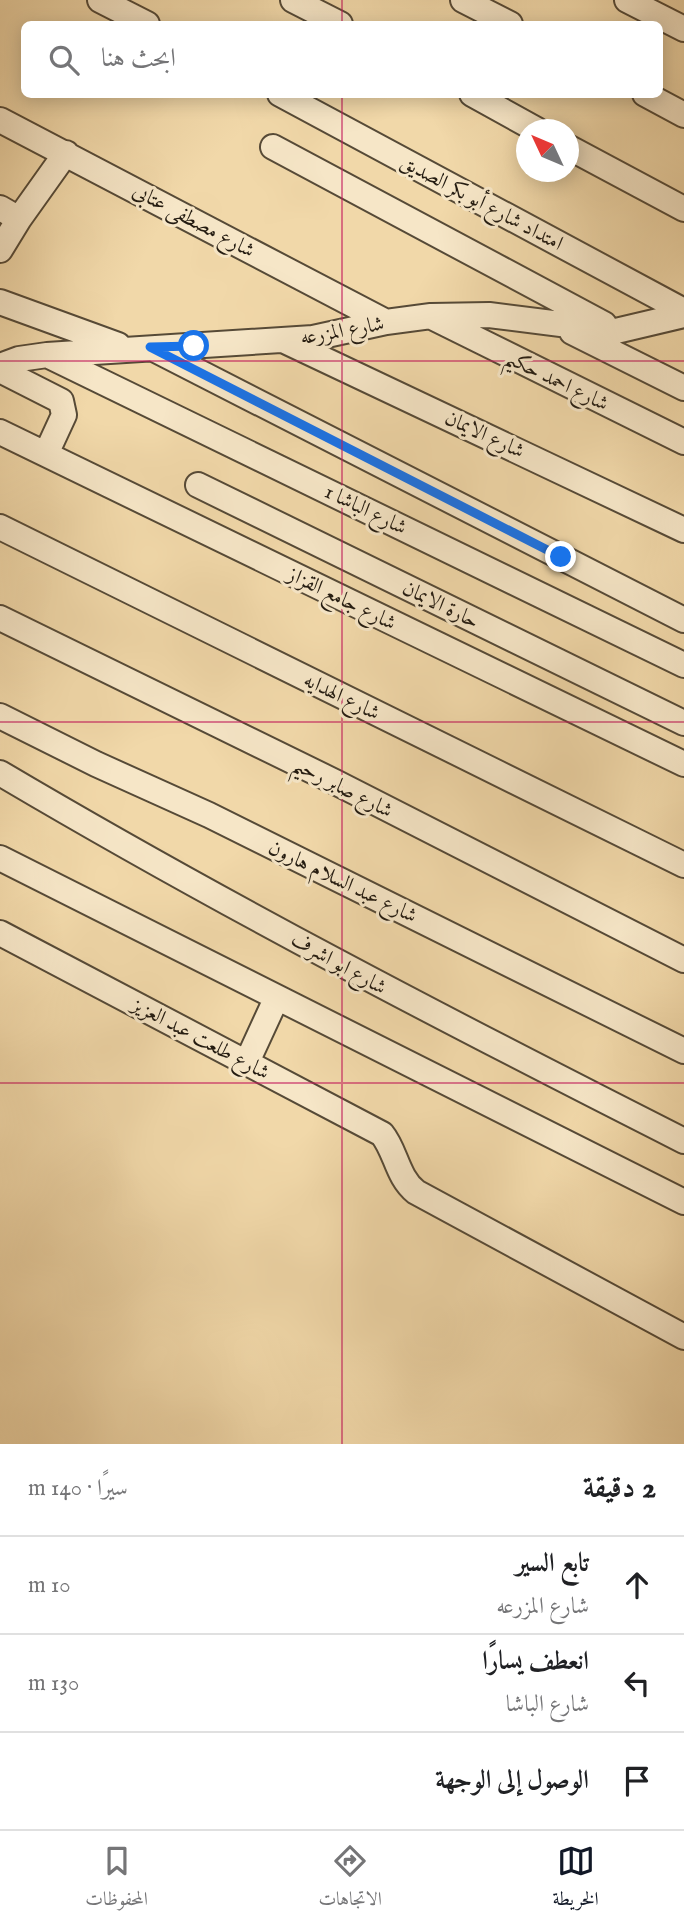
<!DOCTYPE html>
<html lang="ar">
<head>
<meta charset="utf-8">
<style>
  :root { --surface:#fff; --page:#f6f6f6; --text:#202124; --muted:#757577; --line:#e0e0e0; --accent:#111827 }
  body { margin:0; font-family:"IM FELL English",Amiri,serif; background:var(--page); color:var(--text); direction:rtl }
  .compass { position:absolute; left:516px; top:119px; width:63px; height:63px; border-radius:50%; background:var(--surface); box-shadow:0 4px 18px #0003; rotate:314deg }
  .stop { position:absolute; width:21px; height:21px; margin:-16px; border:5px solid #1a73e8; border-radius:50%; background:#fff }
  .stop.end { background:#1a73e8; border-color:#fff; box-shadow:0 2px 7px #0008 }
  .list { margin:0; padding:0; list-style:none }
  h2 { display:flex; justify-content:space-between; align-items:center; height:91px; margin:0; padding:0 28px; font-size:30px }
  h2 small { font-size:23px; font-weight:400; color:var(--muted) }
  .list li { display:grid; grid-template-columns:46px 1fr auto; gap:21px; align-items:center; box-sizing:border-box; height:98px; padding:0 28px; border-top:2px solid var(--line) }
  .list b { display:block; font-size:26px; white-space:nowrap }
  .list p { margin:0; font-size:23px; white-space:nowrap; color:var(--muted) }
  .list em { font-size:23px; font-style:normal; color:var(--muted) }
  .icon { flex:none; width:38px; height:38px; fill:none; stroke:currentColor; stroke-width:2; stroke-linecap:round; stroke-linejoin:round }
  .map { position:relative; flex:none; width:684px; height:1444px; overflow:hidden; direction:ltr }
  .search { position:absolute; background:var(--surface); box-shadow:0 4px 18px #0003; left:21px; right:21px; top:21px; height:77px; display:flex; align-items:center; gap:18px; box-sizing:border-box; padding:0 24px; border-radius:10px; color:var(--muted); font-size:26px }
  .sheet { height:385px; background:var(--surface) }
  nav { display:flex; justify-content:space-around; align-items:center; box-sizing:border-box; height:98px; border-top:2px solid var(--line); background:var(--surface); font-size:19px; color:var(--muted) }
  nav a { display:grid; justify-items:center; gap:4px }
  nav .on { color:var(--accent) }
  .map>svg:first-child { display:block }
</style>
</head>
<body>
<div class="map">
<svg width="684" height="1444" viewBox="0 0 684 1444">
  <rect width="100%" height="100%" fill="#f1d8a9"/>
  <filter id="stains"><feTurbulence type="fractalNoise" baseFrequency=".00286" numOctaves="4"/><feColorMatrix values="0 0 0 0 .2 0 0 0 0 .09 0 0 0 0 .02 0 0 0 .5 -.17"/></filter>
  <radialGradient id="worn" r=".72"><stop offset=".6" stop-color="#630" stop-opacity="0"/><stop offset="1" stop-color="#630" stop-opacity=".3"/></radialGradient>
  <g fill="none" stroke-linecap="round" stroke-linejoin="round">
    <defs>
      <path id="minor" d="M100 0 147 24
        M293 0 340 24
        M463 0 510 24
        M627 0 684 29
        M280 94 684 311
        M472 94 537 130
        M645 94 684 115
        M0 120 386 322
        M273 147 604 324
        M568 147 684 209
        M0 208 19 219
        M0 250 19 219 66 153
        M0 302 118 345
        M434 318 684 442
        M572 332 684 388
        M285 341 684 530
        M154 349 684 620
        M47 355 684 665
        M0 366 19 359 47 355 313 338 386 322 431 316 489 315 616 331 684 315
        M0 370 61 401 64 415 46 454
        M0 432 684 764
        M198 485 684 723
        M0 527 684 865
        M0 618 335 782 684 960
        M0 716 96 764 209 815 684 1051
        M0 773C223 905 453 1024 684 1141
        M0 858 684 1202
        M0 933 382 1134C396 1151 397 1177 416 1192L684 1337
        M247 1062 276 999"/>
    </defs>
    <use href="#minor" stroke="#564a37" stroke-width="28"/>
    <use href="#minor" stroke="#f6e6c7" stroke-width="24"/>
  </g>
  <g fill="none" stroke-linecap="round" stroke-linejoin="round">
    <path stroke="#1a73e8" stroke-width="9" d="M194 346 150 347 561 557"/>
  </g>
  <path fill="none" stroke="#c2185b" stroke-width="2" stroke-opacity="0.55" d="M342 0V24M342 94V1444M0 361H684M0 722H684M0 1083H684"/>
  <g text-anchor="middle" stroke-width="6" stroke-linejoin="round" paint-order="stroke">
    <g font-size="21" fill="#231b11" stroke="#f6e6c7">
      <text transform="translate(482 202) rotate(28)" y="7">امتداد شارع أبو بكر الصديق</text>
      <text transform="translate(194 220) rotate(28)" y="7">شارع مصطفى عتابى</text>
      <text transform="translate(342 330) rotate(-10)" y="7">شارع المزرعه</text>
      <text transform="translate(557 380) rotate(26)" y="7">شارع احمد حكيم</text>
      <text transform="translate(485 434) rotate(25)" y="7">شارع الايمان</text>
      <text transform="translate(366 509) rotate(26)" y="7">شارع الباشا 1</text>
      <text transform="translate(342 598) rotate(26)" y="7">شارع جامع القزاز</text>
      <text transform="translate(441 604) rotate(26)" y="7">حارة الايمان</text>
      <text transform="translate(342 696) rotate(26)" y="7">شارع الهدايه</text>
      <text transform="translate(343 787) rotate(27)" y="7">شارع صابر رحيم</text>
      <text transform="translate(343 881) rotate(26)" y="7">شارع عبد السلام هارون</text>
      <text transform="translate(339 963) rotate(29)" y="7">شارع ابو اشرف</text>
      <text transform="translate(201 1038) rotate(28)" y="7">شارع طلعت عبد العزيز</text>
    </g>
  </g>
  <rect width="100%" height="100%" filter="url(#stains)"/>
  <rect width="100%" height="100%" fill="url(#worn)"/>
</svg>
<svg class="compass" viewBox="-18 -18 36 36"><path d="M0-13l5 13h-10z" fill="#e53935"/><path d="M0 13l5-13h-10z" fill="#757577"/></svg>
<div class="stop" style="left:194px;top:346px"></div>
<div class="stop end" style="left:561px;top:557px"></div>
<div class="search"><svg class="icon" aria-label="search" viewBox="0 0 24 24"><circle cx="10" cy="10" r="6"/><path d="M15 15l6 6"/></svg>ابحث هنا</div>
</div>
<section class="sheet">
<h2>2 دقيقة<small>سيرًا · 140 m</small></h2>
<ul class="list">
<li><svg class="icon" aria-label="ahead" viewBox="0 0 24 24"><path d="M12 20V5M6 11l6-6 6 6"/></svg><div><b>تابع السير</b><p>شارع المزرعه</p></div><em>10 m</em></li>
<li><svg class="icon" aria-label="left" viewBox="0 0 24 24"><path d="M17 20v-9H6M10 6l-5 5 5 5"/></svg><div><b>انعطف يسارًا</b><p>شارع الباشا</p></div><em>130 m</em></li>
<li><svg class="icon" aria-label="arrive" viewBox="0 0 24 24"><path d="M6 21V4h12l-3 4 3 4H6"/></svg><div><b>الوصول إلى الوجهة</b></div></li>
</ul>
</section>
<nav>
<a class="on"><svg class="icon" aria-label="map" viewBox="0 0 24 24"><path d="M3 6l6-2 6 2 6-2v14l-6 2-6-2-6 2zM9 4v14M15 6v14"/></svg>الخريطة</a>
<a><svg class="icon" aria-label="directions" viewBox="0 0 24 24"><path d="M12 3l9 9-9 9-9-9zM9 14v-3h6M13 9l2 2-2 2"/></svg>الاتجاهات</a>
<a><svg class="icon" aria-label="saved" viewBox="0 0 24 24"><path d="M7 4h10v16l-5-4-5 4z"/></svg>المحفوظات</a>
</nav>
</body>
</html>
